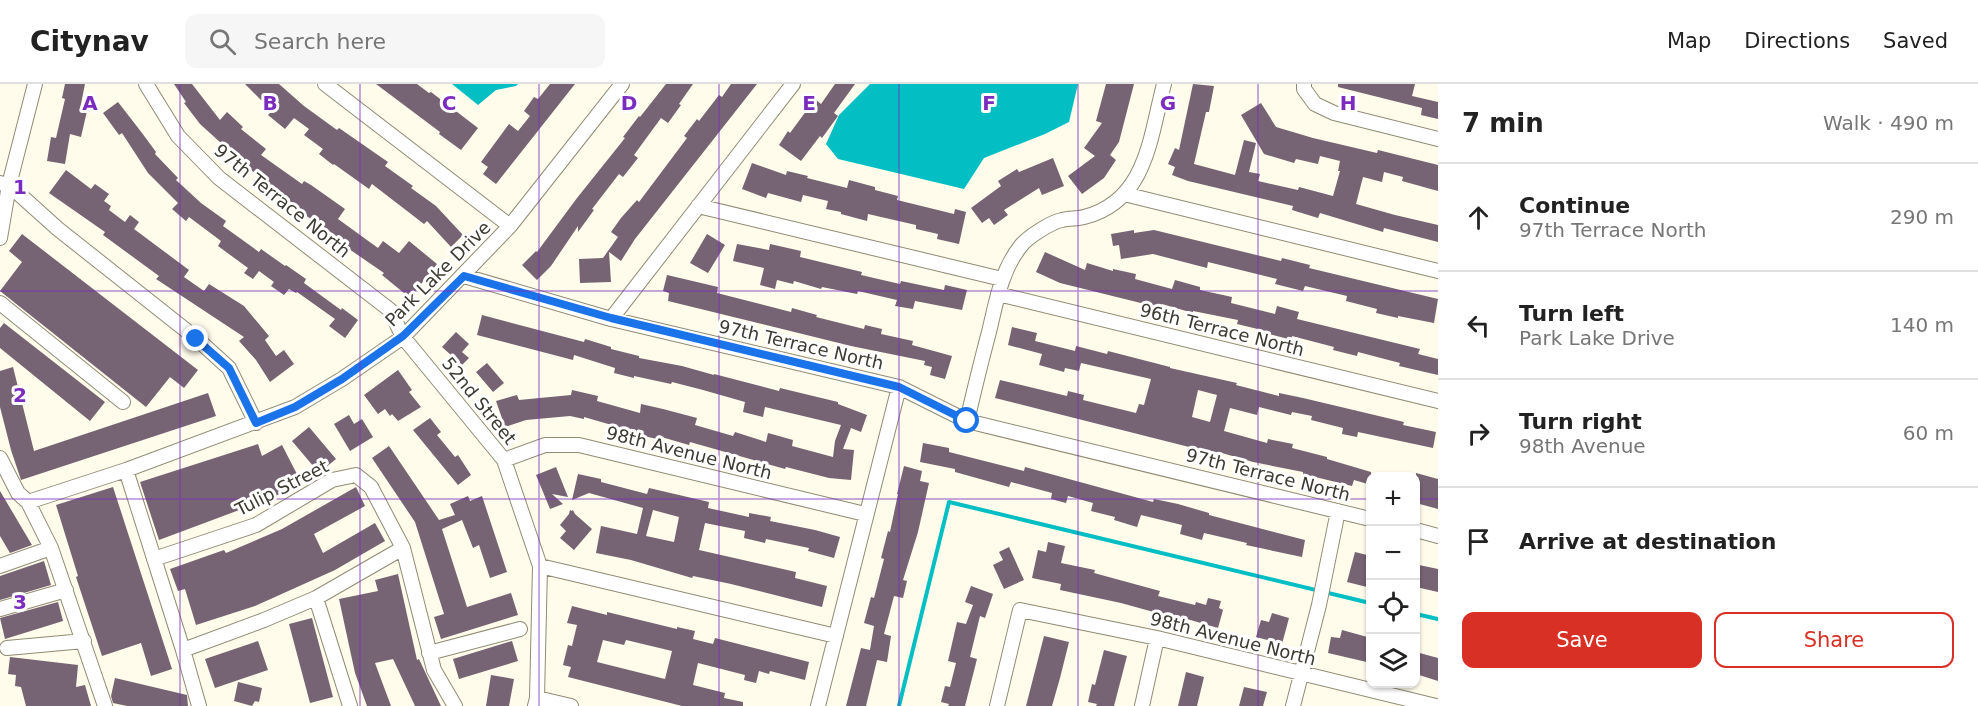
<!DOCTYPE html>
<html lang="en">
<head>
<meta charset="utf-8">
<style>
  :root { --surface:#fff; --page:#f6f6f6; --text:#222; --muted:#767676; --line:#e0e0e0; --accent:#d93025 }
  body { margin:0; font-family:"DejaVu Sans",sans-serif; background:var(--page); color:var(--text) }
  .controls { position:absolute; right:18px; bottom:18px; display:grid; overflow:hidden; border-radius:12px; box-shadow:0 2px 4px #0004 }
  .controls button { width:54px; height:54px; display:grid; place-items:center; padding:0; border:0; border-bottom:2px solid var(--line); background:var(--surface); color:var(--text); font:30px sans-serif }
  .stop { position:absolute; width:18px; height:18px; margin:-14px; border:4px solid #1a73e8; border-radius:50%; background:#fff }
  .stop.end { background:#1a73e8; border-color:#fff; box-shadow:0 2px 6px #0008 }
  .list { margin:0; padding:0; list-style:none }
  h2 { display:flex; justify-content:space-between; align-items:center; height:78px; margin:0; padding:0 24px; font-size:26px }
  h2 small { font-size:20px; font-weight:400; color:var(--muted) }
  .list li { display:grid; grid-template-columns:39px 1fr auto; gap:18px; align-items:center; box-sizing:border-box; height:108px; padding:0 24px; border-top:2px solid var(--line) }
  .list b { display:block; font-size:22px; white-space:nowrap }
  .list p { margin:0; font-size:20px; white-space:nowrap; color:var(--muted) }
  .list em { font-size:20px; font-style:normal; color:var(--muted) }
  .actions { display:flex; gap:12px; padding:18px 24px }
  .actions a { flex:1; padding:14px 0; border:2px solid var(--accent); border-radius:12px; text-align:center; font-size:21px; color:var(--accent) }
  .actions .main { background:var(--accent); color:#fff }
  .icon { flex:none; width:33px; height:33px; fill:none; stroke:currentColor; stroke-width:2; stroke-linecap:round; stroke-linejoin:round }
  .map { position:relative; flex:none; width:1438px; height:622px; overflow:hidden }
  header { display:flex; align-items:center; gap:36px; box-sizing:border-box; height:84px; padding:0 30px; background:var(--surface); border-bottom:2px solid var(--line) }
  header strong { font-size:28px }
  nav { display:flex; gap:33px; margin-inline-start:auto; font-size:21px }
  .search { width:420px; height:54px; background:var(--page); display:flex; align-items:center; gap:15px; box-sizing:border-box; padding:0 21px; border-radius:12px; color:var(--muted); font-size:22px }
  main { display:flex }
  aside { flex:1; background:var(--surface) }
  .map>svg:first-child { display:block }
</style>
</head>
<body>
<header>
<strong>Citynav</strong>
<div class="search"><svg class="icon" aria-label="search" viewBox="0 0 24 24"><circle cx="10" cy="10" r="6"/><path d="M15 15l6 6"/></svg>Search here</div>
<nav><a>Map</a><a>Directions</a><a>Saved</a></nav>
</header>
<main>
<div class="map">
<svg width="1438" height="622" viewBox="0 0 1438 622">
  <rect width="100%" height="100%" fill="#fffcec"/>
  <path fill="#03bec3" d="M452 0H518L516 2 496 6 478 21Z
    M870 0H1078L1069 38 1045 50 984 74 964 105 838 75 826 60 839 31Z"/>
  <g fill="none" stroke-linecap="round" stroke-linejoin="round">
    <path stroke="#03bec3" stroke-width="4" d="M1416 530 1438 535
      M899 622 949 418 1370 519"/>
  </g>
  <path fill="#766373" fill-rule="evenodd" d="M65 0H85L80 25 87 27 81 53 70 50 65 80 47 77 51 53 56 54 65 15 62 14Z
    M174 0H192L220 36 227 28 243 43 241 45 266 65 261 71 302 100 304 97 311 101 345 125 338 135 378 164 383 157 399 169 409 157 437 180 410 214 382 191 384 189 333 154 335 151 281 115 284 111 231 71 232 69 200 40 184 19 186 18Z
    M245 0H279L304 22 337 46 339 44 388 78 385 82 413 102 411 104 436 122 463 151 451 163 427 137 424 140 372 100 369 105 334 80 333 81 319 70 323 65 304 51 309 45 294 34 285 45 268 31 272 27Z
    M376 0H417L429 9 431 8 478 44 461 66 439 50 440 48Z
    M550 0H575L496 100 483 90 488 83 481 78 509 40 518 47 530 32 524 27 534 13 538 15Z
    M666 0H693L679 20 681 21 668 39 661 34 634 71 638 74 623 93 619 90 592 125 594 126 578 148V142L551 182 537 196 522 181 536 167 537 168 577 114 625 54 623 53 639 32 640 33Z
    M731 0H757L635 155 621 177 609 168 611 198 580 199 579 175 603 174 618 153 611 148 621 134 637 116 639 118 687 54 684 52 697 35 699 37 719 11 722 13Z
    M835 0H855L834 29 838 32 822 54 820 52 801 77 779 61 788 47 790 49 815 15 821 20Z
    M1106 0H1134L1119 58 1110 71 1116 76 1104 94 1082 110 1068 92 1095 72 1084 64 1102 39 1096 37Z
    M1193 0 1214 2 1209 28H1206L1194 80 1235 91 1244 56 1256 59 1249 88 1260 90 1258 97 1298 106 1299 103 1333 112 1340 87H1338L1340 77 1320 72 1318 80 1296 75 1294 79 1264 70 1241 31 1261 19 1276 43 1313 54 1377 69 1378 66 1438 81V107L1402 97 1403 93 1384 88 1382 98 1363 93 1356 120 1395 131 1438 141V158L1384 144 1383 148 1320 129 1318 134 1292 126 1293 122 1188 97 1172 91 1175 83 1168 80 1175 64 1179 66Z
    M1338 0H1415L1412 12 1438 18V35L1421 31 1422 24 1338 3Z
    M118 18 142 49 156 68 155 70 178 94 176 96 201 119 226 137 223 142 259 168 261 165 285 182 286 181 306 195 304 199 341 226 342 224 358 236 345 254 329 242 335 235 297 208 296 209 289 205 284 211 271 202 274 198 259 187 253 195 244 189 248 184 218 162 221 157 189 133 186 137 172 125 178 119 148 89 122 49 119 51 103 29Z
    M1053 74 1064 102 1042 111 1039 104 1004 126 1008 131 994 141 989 134 982 139 971 124 1001 102 998 97 1017 85 1019 88Z
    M752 79 786 91 787 87 808 92 807 94 847 104 849 96 875 103V106L898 112 897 116 954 130 955 125 966 128 959 160 937 155 938 150 916 145V141L868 130 867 137 841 130V128L826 125 828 117 803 111 801 118 768 109 766 114 742 105Z
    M66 86 91 105 95 100 109 110 104 117 111 122 109 126 125 138 130 131 139 138 134 145 189 186 184 193 204 207 209 200 244 222 269 252 265 256 276 272 284 266 294 280 270 298 256 276 239 257 244 253 156 195 159 192 103 151 105 148 49 109Z
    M1134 146V149L1154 146 1281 177 1282 174 1310 181 1309 184 1438 215 1434 239 1398 232V234L1376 229 1377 225 1346 217 1347 212 1305 202 1303 207 1275 200 1277 195 1208 178 1207 184 1153 170 1121 175 1119 161 1113 162 1111 150Z
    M22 150 198 286 184 304 170 293 146 323 0 207 22 178 9 167Z
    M707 150 725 161 708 189 690 179Z
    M737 160 769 166 770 160 801 167 800 173 862 188 861 191 900 200 901 197 944 206 945 201 967 206 962 226 915 217 913 225 895 222 897 216 858 207 857 210 822 203 821 205 794 197 793 200 777 196 775 205 760 201 764 184 733 177Z
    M1045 168 1085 186 1087 179 1113 187V185L1136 190 1135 195 1172 205 1175 196 1200 203V206L1232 213 1231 219 1275 230 1277 222 1299 228 1297 235 1420 265 1418 270 1438 275V291L1399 282 1400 279 1358 268 1357 272 1333 266 1334 263 1292 252V256L1269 250 1270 248 1237 240 1238 236 1193 227V229L1162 220 1161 224 1060 199 1036 188Z
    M667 191 718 203 717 209 791 228 792 224 817 231 816 233 864 245 865 241 882 245 881 250 913 257 912 261 952 272 945 295 930 291 932 283 924 281 925 277 851 262 668 217 669 209 663 207Z
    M482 231 584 258 585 255 611 263V265L639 272V274L682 282 714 291V290L779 307 780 304 838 318V320L867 331 861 348 851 344 843 365 854 366 851 396 829 394 786 383 785 385 690 358 689 361 658 352 657 355 635 350 636 348 584 333V335L570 332 526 336 505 343 496 317 517 311 519 316 571 311 572 306 598 312 597 317 640 329 641 320 663 325 697 334 695 341 733 352 735 348 766 358 768 349 793 356 792 362 833 373 835 357 841 341 765 323 763 333 743 328 745 318 703 306 672 298 671 300 634 292V294L614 289 615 284 574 271 573 276 477 251Z
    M4 239 105 318 90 337 0 264V244Z
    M1012 243 1037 249 1035 257 1075 267 1076 262 1107 270 1108 267 1170 283V284L1237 299 1236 301 1279 312V309L1303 314 1404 338 1403 341 1436 348 1433 364 1358 348 1357 353 1342 350 1343 344 1311 336 1312 332 1292 328 1291 331 1259 323 1257 331 1230 324 1224 347 1267 359 1268 355 1293 360 1292 364 1327 373V375L1371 388V401L1354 396 1352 402 1303 390V388L1253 378 1222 369 1197 365 995 314 1000 296 1067 312 1068 307 1084 311 1083 316 1136 329 1139 320 1144 321 1151 295 1081 279 1079 287 1065 284 1064 288 1039 281 1042 270 1008 261ZM1198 306 1217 311 1210 338 1192 333Z
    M456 248 469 260 462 268 469 274 462 281 442 263Z
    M487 279 504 299 493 308 476 288Z
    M13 283 34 367 208 309 216 332 21 396 11 366 0 323V287Z
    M398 286 412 306 409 308 421 323 398 337 392 330 390 332 385 325 378 330 364 311Z
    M349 331 354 340 362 335 373 353 350 367 334 340Z
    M430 334 441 348 437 351 455 373 458 371 471 391 458 401 413 346Z
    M309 343 336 375 319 389 292 357Z
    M923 359 949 364V368L1024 387 1025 383 1153 418 1154 415 1178 420 1209 429V431L1305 456 1302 473 1246 461 1247 459 1204 449 1202 456 1180 450 1182 441 1141 431 1137 443 1114 436 1115 433 1091 427 1093 419 1068 412 1066 419 1051 415 1052 409 1011 398 1009 403 955 388V385L920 378Z
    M258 360 262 372 282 361 301 398 274 413 159 456 140 398Z
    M389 362 439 436 455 431 450 420 468 412 470 417 482 412 507 488 490 494 479 461 473 464 462 436 442 445 467 523 511 509 518 531 441 555 434 533 444 530 415 438 372 374Z
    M904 382 922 387 920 397 929 399 918 448 903 496 907 497 903 514 894 512 884 550 891 552 887 578 877 576 866 622H846L861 564 870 566 874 542 864 539 871 513 874 514 884 475 881 474 888 447 890 448 898 410H897Z
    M556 383 568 413 552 410 563 420 550 425 536 391Z
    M1416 389 1438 395V425L1416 419Z
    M578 390 601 395V398L647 410 649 404 709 418 708 424 749 433V429L771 433 770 437 815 446 840 453 834 474 808 467 809 464 766 455 765 459 744 454 745 447 705 439 699 466 796 488 795 494 827 502 822 523 731 500 693 492 692 494 631 476 596 469 601 442 637 450 643 424 589 409 572 416ZM653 426 679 433 674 458 646 452Z
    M113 403 172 585 151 592 141 559 102 572 76 493 78 492 56 421Z
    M356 403 365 422 314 450 323 469 375 439 385 457 335 486 255 522 196 541 185 505 178 507 170 485 224 466 226 469 282 445Z
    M0 407 32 461 10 469 0 452Z
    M570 426 572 427 573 426 575 430 592 445 574 466 560 454 566 447 560 441 569 430Z
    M1048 458 1065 462 1061 479 1095 486 1094 489 1160 507 1158 512 1195 521 1196 518 1206 521 1208 514 1221 517 1219 524 1223 526 1218 544 1187 535 1186 537 1121 519 1060 506 1061 500 1032 494 1038 466 1046 468Z
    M1009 463 1024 496 1004 505 993 481 1003 476 999 468Z
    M1355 468 1371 472V504L1347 498Z
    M44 477 51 501 0 516V492Z
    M1419 481 1438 485V508L1416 503Z
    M398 490 417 576 419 575 441 622H415L393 575 375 579 391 622H367L355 589 339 515 378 507 375 496Z
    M971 502 993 510 985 534 980 532 970 573 977 575 965 622H948L949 620 941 618 945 602 950 603 956 579 948 577 957 538 966 540 973 521 965 518Z
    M58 518 63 537 5 555 0 534Z
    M572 522 607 531V528L677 545V543L695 547 693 555 713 560 715 554 809 578 805 596 770 587 769 590 759 587 756 599 744 596 745 591 698 579 693 601 725 609 724 614 743 618V622H682L568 593 571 583 563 581 568 561 572 562 577 541 567 539ZM603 556 624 561 626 556 672 567 665 595 597 578Z
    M1272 529 1289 534 1282 560 1256 553 1261 536 1269 538Z
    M312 534 333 613 310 619 289 540Z
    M1342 546 1371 554V579L1328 569 1331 553 1340 554Z
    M1044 552 1069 558 1060 594 1052 622H1026Z
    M258 557 268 586 215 604 205 575Z
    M512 557 518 577 459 595 453 575Z
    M1104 566 1127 572 1114 622H1096L1097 620 1088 618 1092 600 1095 601Z
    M1416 568 1438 574V597L1416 590Z
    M10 573 78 581 76 603 85 601 91 622H26L21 603 15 602 16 591 8 590Z
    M1186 588 1204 593 1197 622H1178Z
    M491 591 514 595 509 622H486Z
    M115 594 187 611 188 622H127L113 619 111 612Z
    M238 598 262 604 259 618 255 617 252 622 234 617Z
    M1244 603 1267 608 1263 622H1239Z"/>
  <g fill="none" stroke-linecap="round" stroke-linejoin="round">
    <defs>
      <path id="minor" d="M146 0 178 52 219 94 390 226 403 253 504 376 540 482 537 614 535 622
        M325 0 510 142
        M1304 0V5L1315 20 1334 29 1438 55
        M0 99 9 101 58 145 197 255 229 284 256 339
        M1124 110 1438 187
        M698 122 1002 195
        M0 154 9 101 35 0
        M464 192 611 235 899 303 967 337 1370 435
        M998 210 1438 317
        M0 219 123 318
        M611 235 793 0
        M967 337C974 307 981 278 989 248 996 219 1001 187 1020 163 1026 154 1051 138 1062 136 1069 134 1077 135 1084 133 1147 117 1150 53 1164 0
        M0 374 18 409 28 418 51 464 105 622
        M504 376 545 361H579L865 430
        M126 386 183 566 199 622
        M28 418 126 386 295 323 342 295 403 253 510 142 622 0
        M1416 446 1438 452
        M154 475 256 441 332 396 356 391 371 403 403 464 434 586 455 622
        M0 482 51 464
        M540 482 836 552
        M316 514 350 622
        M0 525 66 506
        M7 564 84 557
        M183 566 264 536 316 514 403 464
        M429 569 520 545
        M537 614 571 622
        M818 622 899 303
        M997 622 1020 526 1157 554 1436 622
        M1142 622 1157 554
        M1293 622 1319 521 1338 427"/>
    </defs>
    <use href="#minor" stroke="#908b74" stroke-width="16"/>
    <use href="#minor" stroke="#fff" stroke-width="14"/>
  </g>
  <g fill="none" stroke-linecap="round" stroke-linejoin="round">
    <path stroke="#1a73e8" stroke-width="8" d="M196 255 229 284 256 339 295 323 342 295 403 252 464 192 611 234 899 303 967 337"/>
  </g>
  <path fill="none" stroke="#7b2cbf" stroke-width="1.5" stroke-opacity="0.55" d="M180 0V622M360 0V622M539 0V622M719 0V622M899 0V622M1078 0V622M1258 0V622M0 207H1438M0 415H1370M1416 415H1438"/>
  <g text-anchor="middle" stroke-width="6" stroke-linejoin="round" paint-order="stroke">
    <g font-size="18" fill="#3d3b31" stroke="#fff">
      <text transform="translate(282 117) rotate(39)" y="6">97th Terrace North</text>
      <text transform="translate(438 190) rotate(-45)" y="6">Park Lake Drive</text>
      <text transform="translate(1222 246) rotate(14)" y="6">96th Terrace North</text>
      <text transform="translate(801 261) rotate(13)" y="6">97th Terrace North</text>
      <text transform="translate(479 317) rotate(51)" y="6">52nd Street</text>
      <text transform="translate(689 369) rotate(14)" y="6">98th Avenue North</text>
      <text transform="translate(1268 391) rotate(14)" y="6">97th Terrace North</text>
      <text transform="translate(282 404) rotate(-27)" y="6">Tulip Street</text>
      <text transform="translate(1233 555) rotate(14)" y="6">98th Avenue North</text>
    </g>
  </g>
  <g font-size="20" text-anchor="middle" font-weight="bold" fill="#7b2cbf" stroke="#fff" stroke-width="6" stroke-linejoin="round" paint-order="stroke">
    <text x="90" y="26">A</text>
    <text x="270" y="26">B</text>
    <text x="449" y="26">C</text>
    <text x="629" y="26">D</text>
    <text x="809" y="26">E</text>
    <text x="989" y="26">F</text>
    <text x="1168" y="26">G</text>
    <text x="1348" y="26">H</text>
    <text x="20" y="110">1</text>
    <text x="20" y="318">2</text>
    <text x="20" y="525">3</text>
  </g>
</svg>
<div class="controls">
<button>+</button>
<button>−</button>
<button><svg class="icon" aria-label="locate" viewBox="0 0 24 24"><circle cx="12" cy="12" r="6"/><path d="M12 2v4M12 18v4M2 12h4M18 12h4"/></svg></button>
<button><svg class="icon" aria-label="layers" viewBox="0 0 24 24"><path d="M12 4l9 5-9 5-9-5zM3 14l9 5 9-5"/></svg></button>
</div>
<div class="stop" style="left:967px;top:337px"></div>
<div class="stop end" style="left:196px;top:255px"></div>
</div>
<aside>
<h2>7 min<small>Walk · 490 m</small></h2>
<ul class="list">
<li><svg class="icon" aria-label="ahead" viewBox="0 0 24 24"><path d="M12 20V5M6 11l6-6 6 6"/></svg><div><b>Continue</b><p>97th Terrace North</p></div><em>290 m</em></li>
<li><svg class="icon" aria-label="left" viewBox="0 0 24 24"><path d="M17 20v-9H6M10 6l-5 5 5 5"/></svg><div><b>Turn left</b><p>Park Lake Drive</p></div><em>140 m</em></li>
<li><svg class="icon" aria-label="right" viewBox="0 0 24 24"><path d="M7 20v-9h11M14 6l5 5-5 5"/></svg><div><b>Turn right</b><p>98th Avenue</p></div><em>60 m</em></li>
<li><svg class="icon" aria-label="arrive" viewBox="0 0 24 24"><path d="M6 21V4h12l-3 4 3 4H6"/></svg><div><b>Arrive at destination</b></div></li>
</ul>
<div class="actions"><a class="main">Save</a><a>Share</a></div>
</aside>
</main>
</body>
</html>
